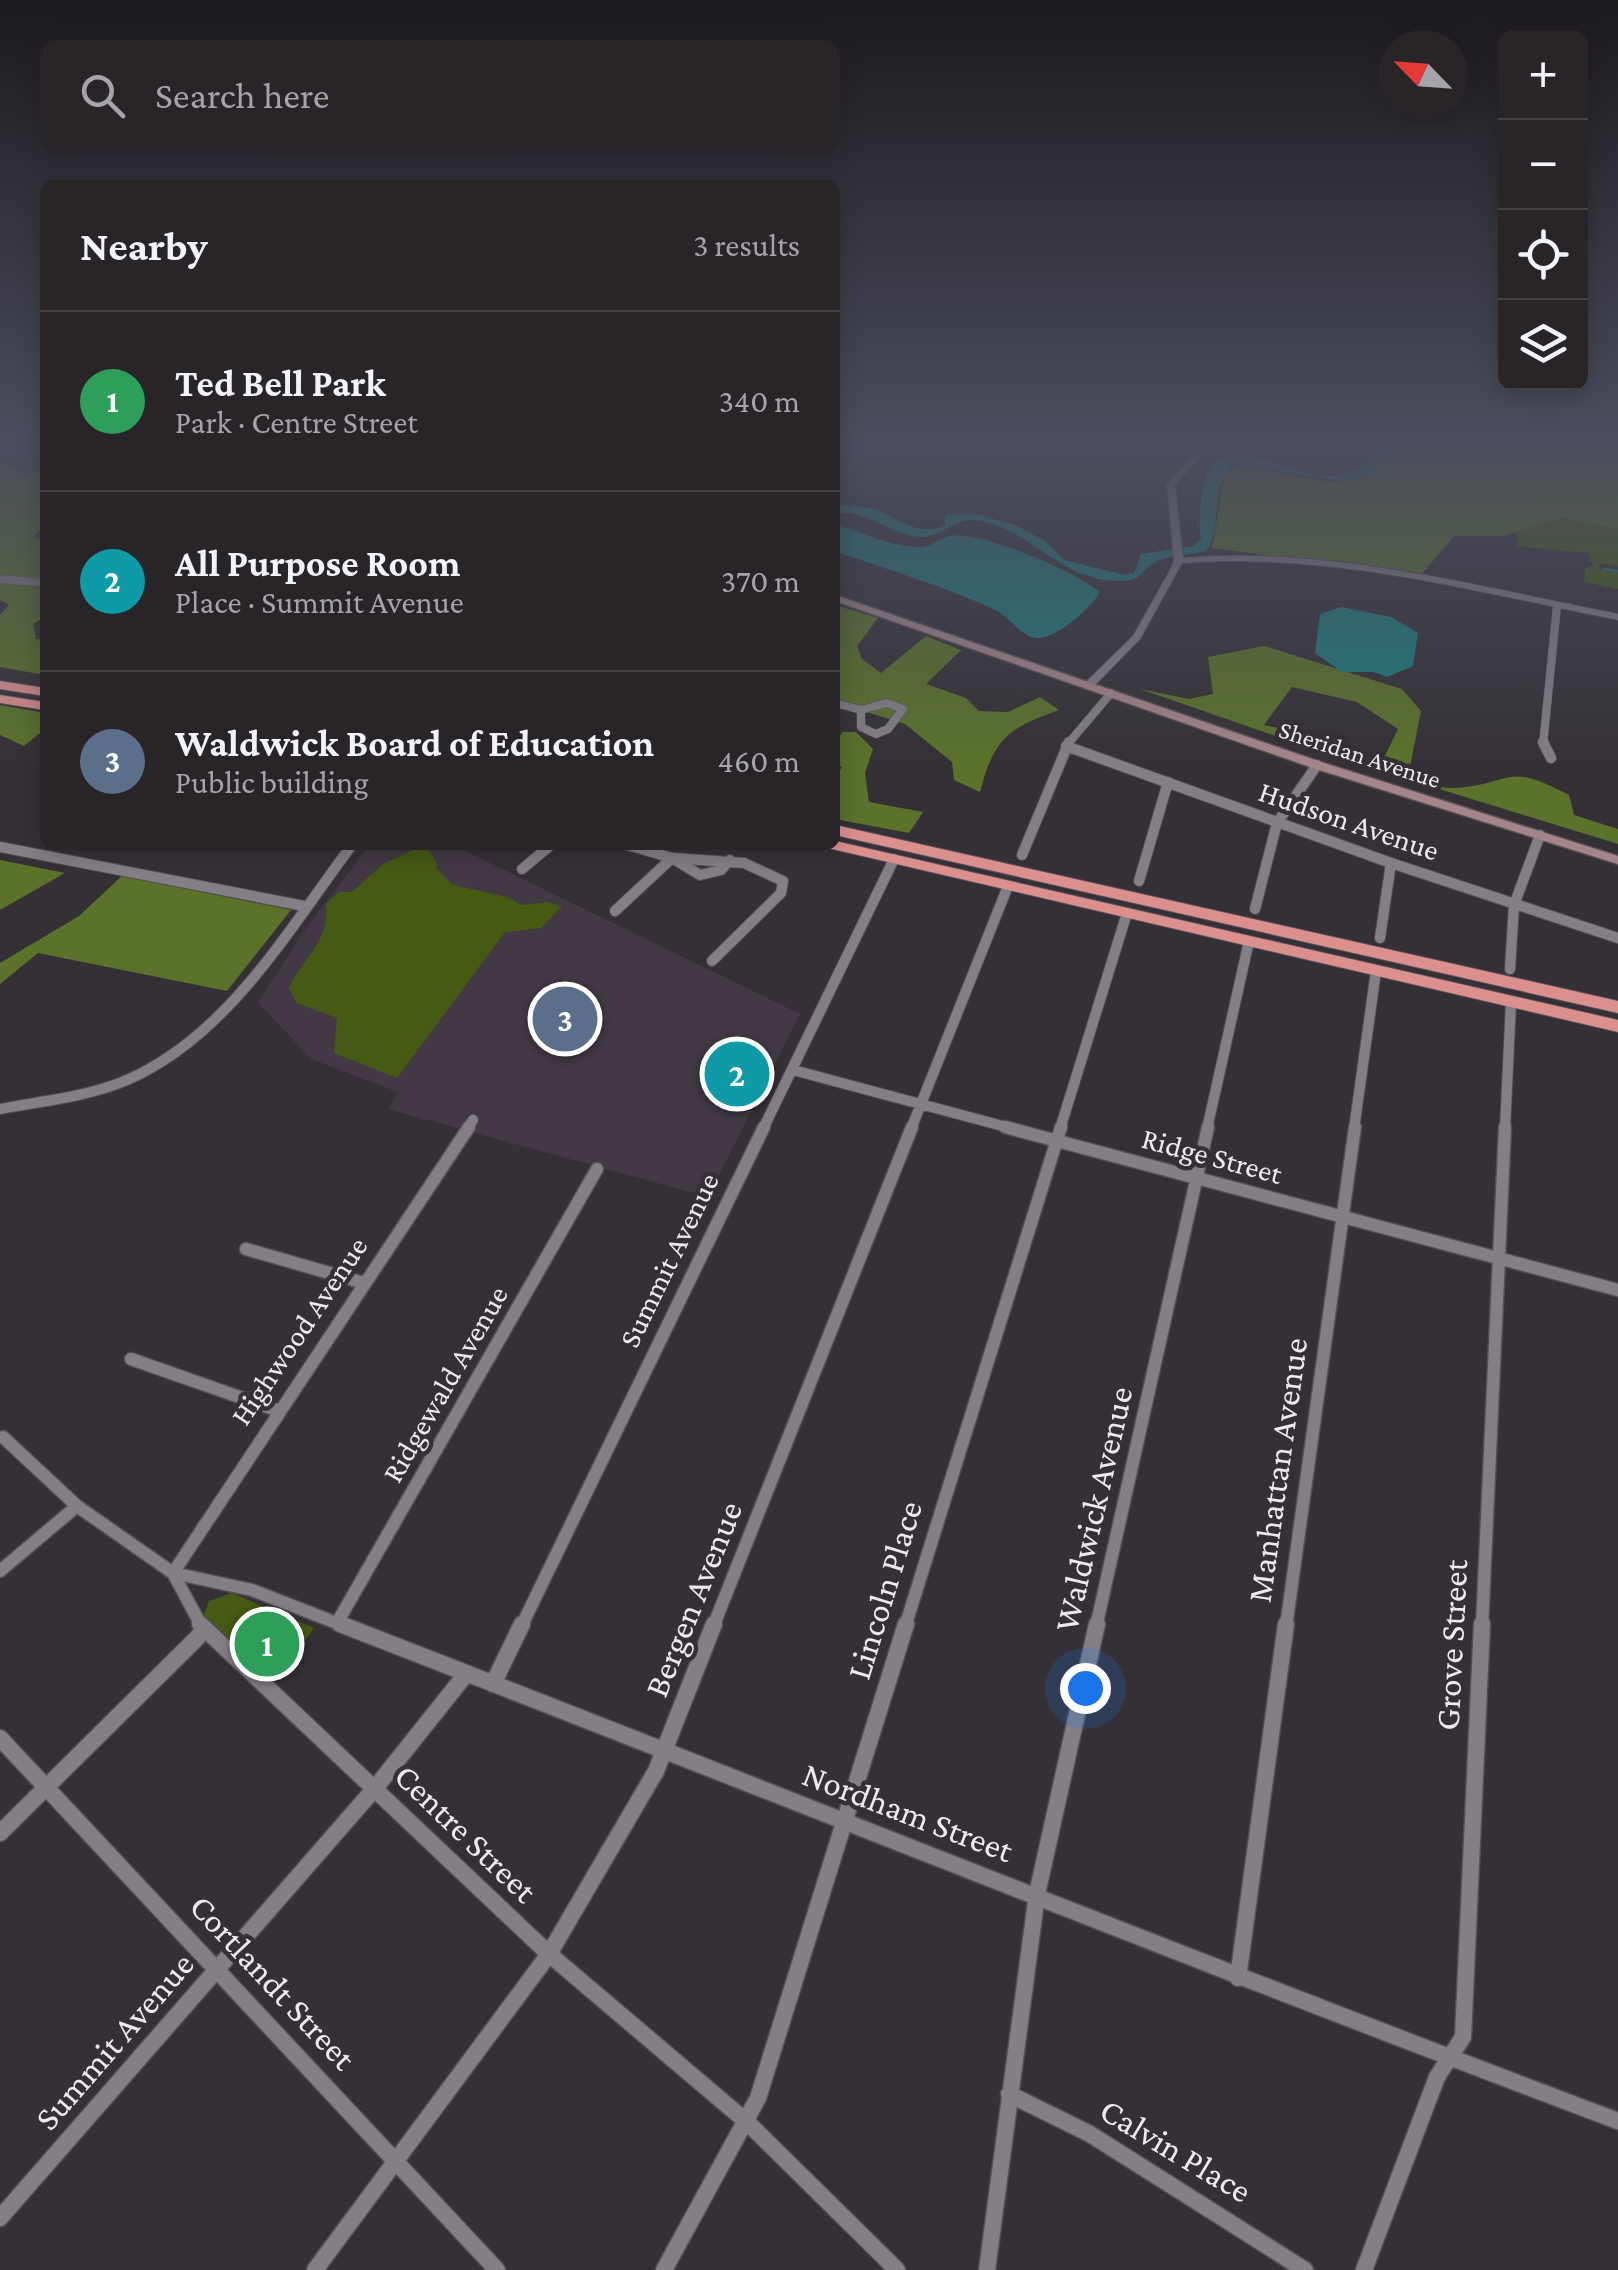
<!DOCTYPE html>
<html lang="en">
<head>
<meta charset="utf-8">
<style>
  :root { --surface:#282428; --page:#343034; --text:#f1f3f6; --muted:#a5a4a8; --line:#444145; --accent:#b45309 }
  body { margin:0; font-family:"Crimson Pro",serif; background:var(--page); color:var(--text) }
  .controls { position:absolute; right:30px; top:30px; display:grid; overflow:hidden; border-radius:15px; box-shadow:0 5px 25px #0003 }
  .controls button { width:90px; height:90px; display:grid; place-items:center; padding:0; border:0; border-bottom:2px solid var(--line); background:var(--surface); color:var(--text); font:50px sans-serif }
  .compass { position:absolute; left:1378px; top:30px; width:90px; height:90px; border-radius:50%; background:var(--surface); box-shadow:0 5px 25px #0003; rotate:295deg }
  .you { position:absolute; left:1085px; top:1688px; width:35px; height:35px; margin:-25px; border:8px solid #fff; border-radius:50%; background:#1a73e8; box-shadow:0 0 0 15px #1a73e833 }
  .badge { display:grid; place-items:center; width:65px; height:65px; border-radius:50%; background:var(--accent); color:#fff; font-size:32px; font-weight:700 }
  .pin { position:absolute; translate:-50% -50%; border:5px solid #fff; box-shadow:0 2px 10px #0006 }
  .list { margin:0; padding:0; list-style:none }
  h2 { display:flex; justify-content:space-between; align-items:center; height:130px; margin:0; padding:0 40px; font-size:42px }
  h2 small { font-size:32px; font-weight:400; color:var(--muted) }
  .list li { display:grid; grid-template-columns:65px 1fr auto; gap:30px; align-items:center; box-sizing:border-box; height:180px; padding:0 40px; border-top:2px solid var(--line) }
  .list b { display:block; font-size:38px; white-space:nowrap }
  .list p { margin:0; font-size:32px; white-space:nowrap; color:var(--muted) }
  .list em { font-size:32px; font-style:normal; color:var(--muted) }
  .icon { flex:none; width:55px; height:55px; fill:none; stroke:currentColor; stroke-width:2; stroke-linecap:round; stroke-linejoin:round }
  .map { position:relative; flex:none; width:1618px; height:2270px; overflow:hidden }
  .search { position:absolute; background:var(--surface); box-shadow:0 5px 25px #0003; left:40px; top:40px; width:800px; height:110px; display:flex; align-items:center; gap:25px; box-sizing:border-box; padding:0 35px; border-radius:15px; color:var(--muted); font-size:38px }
  .panel { position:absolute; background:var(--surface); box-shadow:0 5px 25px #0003; left:40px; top:180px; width:800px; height:670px; border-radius:15px }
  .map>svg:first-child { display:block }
</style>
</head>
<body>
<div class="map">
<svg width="1618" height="2270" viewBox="0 0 1618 2270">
  <rect width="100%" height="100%" fill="#353036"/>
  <path fill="#423944" d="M370 845H453L800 1014 708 1197 388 1109 398 1092 311 1059 258 1002 308 925Z"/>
  <path fill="#455b13" d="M1561 518 1618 529V566L1599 564V569L1618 572V589L1584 582 1585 568 1593 566 1588 553 1517 546 1516 532Z
    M425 845 437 863 436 868 453 885 507 897 521 905 547 902 562 906 541 928 505 932 397 1078 334 1053 337 1018 297 1003 289 988C303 958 331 940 326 904L339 892H352L383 864Z
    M232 1593 314 1628 275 1682 207 1622 204 1615 209 1601Z"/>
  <path fill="#5a722a" d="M1437 447H1618V529L1561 518 1504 536H1454L1421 575 1212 548 1225 475 1241 466 1331 482 1361 479 1397 452Z
    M0 460 24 474 45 472V526L33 537 45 541V617L33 624 36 639 45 640V675L0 667V615L9 605 0 600Z
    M835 605 878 618 857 646 862 659 881 673 926 636 961 650 926 684 966 698 979 711 1008 712 1040 697 1059 710C1006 729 994 739 980 792L954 780 952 762 905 724 835 702Z
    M1264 646 1402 689 1421 711 1408 777C1422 781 1440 789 1455 788 1516 783 1505 761 1569 795L1574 815 1618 829V844L1378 770 1398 729 1357 702 1292 687 1264 725 1339 741 1353 752 1348 761 1140 689 1189 699 1213 694 1208 657Z
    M0 705 45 713V729L24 746 0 735Z
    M843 732H856L873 749 865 773 869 802 923 812 909 833 835 819V778L842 767 835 763V742Z
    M0 860 65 873 0 910Z
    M122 876 291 910 227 991 38 953 0 984V963L79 916Z"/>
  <path fill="#1e7a7b" d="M1433 447 1394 450 1371 475 1343 481 1235 464C1206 488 1225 525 1206 551 1189 555 1168 555 1153 563 1144 568 1142 578 1130 580 1066 589 1032 528 976 520 952 517 940 542 913 536 879 529 871 511 835 513V505C850 506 871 506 884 513 906 524 920 535 945 526V516L951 514 980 515 1015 525 1045 541 1064 560 1125 575 1134 573 1141 554 1193 546 1201 539C1198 520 1200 504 1204 485 1215 429 1282 470 1317 475 1336 478 1352 472 1371 470L1383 448Z
    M835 525C864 532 885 545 916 547 933 548 937 538 951 536 982 531 1076 572 1100 592 1091 608 1059 636 1040 638 1021 639 1010 616 995 610 944 586 888 570 835 551Z
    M1341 607 1391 617 1418 633 1413 666 1387 677 1374 672H1342L1315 653 1320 614Z"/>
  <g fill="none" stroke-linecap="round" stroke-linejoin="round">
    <path stroke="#1e7a7b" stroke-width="2.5" d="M1604 569 1618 571"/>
    <path fill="#1e7a7b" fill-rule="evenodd" d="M1383 447H1412L1389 454 1366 476 1341 482 1334 478 1362 467Z"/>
    <defs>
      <path id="minor-far3" d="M0 579 45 583
        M835 703 861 710
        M887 703 903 709 888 729 876 734 861 727V710Z
        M1067 745 1111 693
        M1543 745 1557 606"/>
      <path id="minor-far2" d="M1543 742 1551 758
        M1066 746 1391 863 1618 938
        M628 845 672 858 700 875 721 870 730 860
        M0 847 304 906
        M1022 855 1069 742
        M522 869 551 845
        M1139 881 1168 782
        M1255 909 1277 823 1317 765
        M615 911 672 858 744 863 783 881 781 893 712 961
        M1380 938 1391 863
        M1510 969 1514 905 1540 835
        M793 1070 1014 1129
        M0 1109C42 1101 87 1097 127 1080 228 1036 288 930 352 845
        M467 1129 473 1120
        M763 1129 894 859
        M911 1129 1008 886
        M1060 1129 1127 913
        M1207 1129 1249 941
        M1354 1129 1376 971
        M1505 1129 1511 1002"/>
      <path id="minor-far1" d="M1005 1127 1618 1290
        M246 1249 364 1283
        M131 1359 279 1411
        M3 1437 77 1506 173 1573 202 1627
        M0 1571 77 1506
        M337 1623 597 1169
        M347 1627 252 1590 173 1573 469 1127
        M521 1627 764 1127
        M713 1627 912 1127
        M905 1627 1061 1127
        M1096 1627 1208 1127
        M1286 1627 1355 1127
        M1482 1627 1505 1127"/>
      <path id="minor" d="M200 1624 549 1954 748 2123 897 2270
        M340 1624C766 1789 1190 1960 1618 2121
        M493 1684 522 1624
        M0 1738 497 2270
        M0 1833 204 1631
        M1238 1978 1286 1624
        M1009 2094 1090 2134 1305 2270
        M0 2218 376 1787 466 1674
        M315 2270 549 1954 656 1771 714 1624
        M664 2270 758 2098 906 1624
        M987 2270 1037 1894 1097 1624
        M1364 2270 1437 2077 1463 2037 1482 1624"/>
      <path id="tertiary" d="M1201 447H1210L1175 484 1183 558C1331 546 1474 586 1618 614V620C1474 591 1330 552 1182 563L1140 639 1093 687H1085V683L1133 636 1169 572 1174 561 1167 484Z"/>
      <path id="secondary" d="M835 595 1321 762 1618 856V864L1313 768 835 601Z"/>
      <path id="trunk" d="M0 681 45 688V696L0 689Z
        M0 695 45 702V710L0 703Z
        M835 825 1618 1001V1013L835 835Z
        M835 841 1618 1020V1032L828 848 826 845H835Z"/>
    </defs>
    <use href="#minor-far3" stroke="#534f54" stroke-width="9"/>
    <use href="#minor-far2" stroke="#534f54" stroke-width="12"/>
    <use href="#minor-far1" stroke="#534f54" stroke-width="15"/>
    <use href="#minor" stroke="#534f54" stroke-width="19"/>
    <use href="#tertiary" stroke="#534f54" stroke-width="2"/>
    <use href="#secondary" stroke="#534f54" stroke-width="3"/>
    <use href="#trunk" stroke="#534f54" stroke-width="2"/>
    <use href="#minor-far3" stroke="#847f86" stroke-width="8"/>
    <use href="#minor-far2" stroke="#847f86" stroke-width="10"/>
    <use href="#minor-far1" stroke="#847f86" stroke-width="12"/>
    <use href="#minor" stroke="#847f86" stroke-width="16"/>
    <use href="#tertiary" fill="#847f86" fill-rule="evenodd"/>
    <use href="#secondary" fill="#a58589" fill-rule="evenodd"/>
    <use href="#trunk" fill="#dc908d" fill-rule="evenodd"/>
  </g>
  <linearGradient id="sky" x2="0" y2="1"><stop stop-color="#1d1a1e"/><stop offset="0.58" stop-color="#4b4e5d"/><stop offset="1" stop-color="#4b4e5d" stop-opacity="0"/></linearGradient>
  <rect width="1618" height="765" fill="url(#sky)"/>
  <g text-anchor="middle" stroke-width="9" stroke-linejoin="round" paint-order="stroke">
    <g font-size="25" fill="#edeaee" stroke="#353036">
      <text transform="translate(1360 754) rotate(18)" y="9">Sheridan Avenue</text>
    </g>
    <g font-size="30" fill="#edeaee" stroke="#353036">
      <text transform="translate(1349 821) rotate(19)" y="10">Hudson Avenue</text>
      <text transform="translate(1212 1156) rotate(15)" y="10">Ridge Street</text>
      <text transform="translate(669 1260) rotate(-64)" y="10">Summit Avenue</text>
      <text transform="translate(299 1331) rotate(-56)" y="10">Highwood Avenue</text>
      <text transform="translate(445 1384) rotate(-60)" y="10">Ridgewald Avenue</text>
    </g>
    <g font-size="35" fill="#edeaee" stroke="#353036">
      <text transform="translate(1277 1470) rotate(-82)" y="12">Manhattan Avenue</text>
      <text transform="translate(1093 1509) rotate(-77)" y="12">Waldwick Avenue</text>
      <text transform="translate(884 1590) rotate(-73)" y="12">Lincoln Place</text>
      <text transform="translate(693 1599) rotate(-68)" y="12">Bergen Avenue</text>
      <text transform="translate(1451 1645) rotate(-87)" y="12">Grove Street</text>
      <text transform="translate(908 1812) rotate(21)" y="12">Nordham Street</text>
      <text transform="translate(466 1833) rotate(44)" y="12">Centre Street</text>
      <text transform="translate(273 1982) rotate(47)" y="12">Cortlandt Street</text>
      <text transform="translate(114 2041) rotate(-49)" y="12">Summit Avenue</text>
      <text transform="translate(1176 2150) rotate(31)" y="12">Calvin Place</text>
    </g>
  </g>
</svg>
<div class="controls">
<button>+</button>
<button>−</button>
<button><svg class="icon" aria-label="locate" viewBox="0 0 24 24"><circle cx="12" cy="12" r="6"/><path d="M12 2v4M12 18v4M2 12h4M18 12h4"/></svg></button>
<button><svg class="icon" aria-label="layers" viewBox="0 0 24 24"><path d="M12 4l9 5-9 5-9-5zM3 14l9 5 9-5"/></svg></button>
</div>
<svg class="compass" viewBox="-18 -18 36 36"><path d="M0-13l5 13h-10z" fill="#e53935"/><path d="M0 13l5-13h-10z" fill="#a5a4a8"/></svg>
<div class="you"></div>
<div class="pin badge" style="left:267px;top:1644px;background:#2e9e5b">1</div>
<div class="pin badge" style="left:737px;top:1074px;background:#0f9aa8">2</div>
<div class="pin badge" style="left:565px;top:1019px;background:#5c6f8a">3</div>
<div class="search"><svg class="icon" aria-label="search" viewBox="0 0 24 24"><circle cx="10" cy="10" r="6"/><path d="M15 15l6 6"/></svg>Search here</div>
<section class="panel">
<h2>Nearby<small>3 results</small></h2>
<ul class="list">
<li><span class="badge" style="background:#2e9e5b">1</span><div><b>Ted Bell Park</b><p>Park · Centre Street</p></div><em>340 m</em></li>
<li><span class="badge" style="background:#0f9aa8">2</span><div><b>All Purpose Room</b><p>Place · Summit Avenue</p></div><em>370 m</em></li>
<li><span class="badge" style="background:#5c6f8a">3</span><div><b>Waldwick Board of Education</b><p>Public building</p></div><em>460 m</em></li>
</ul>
</section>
</div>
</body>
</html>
